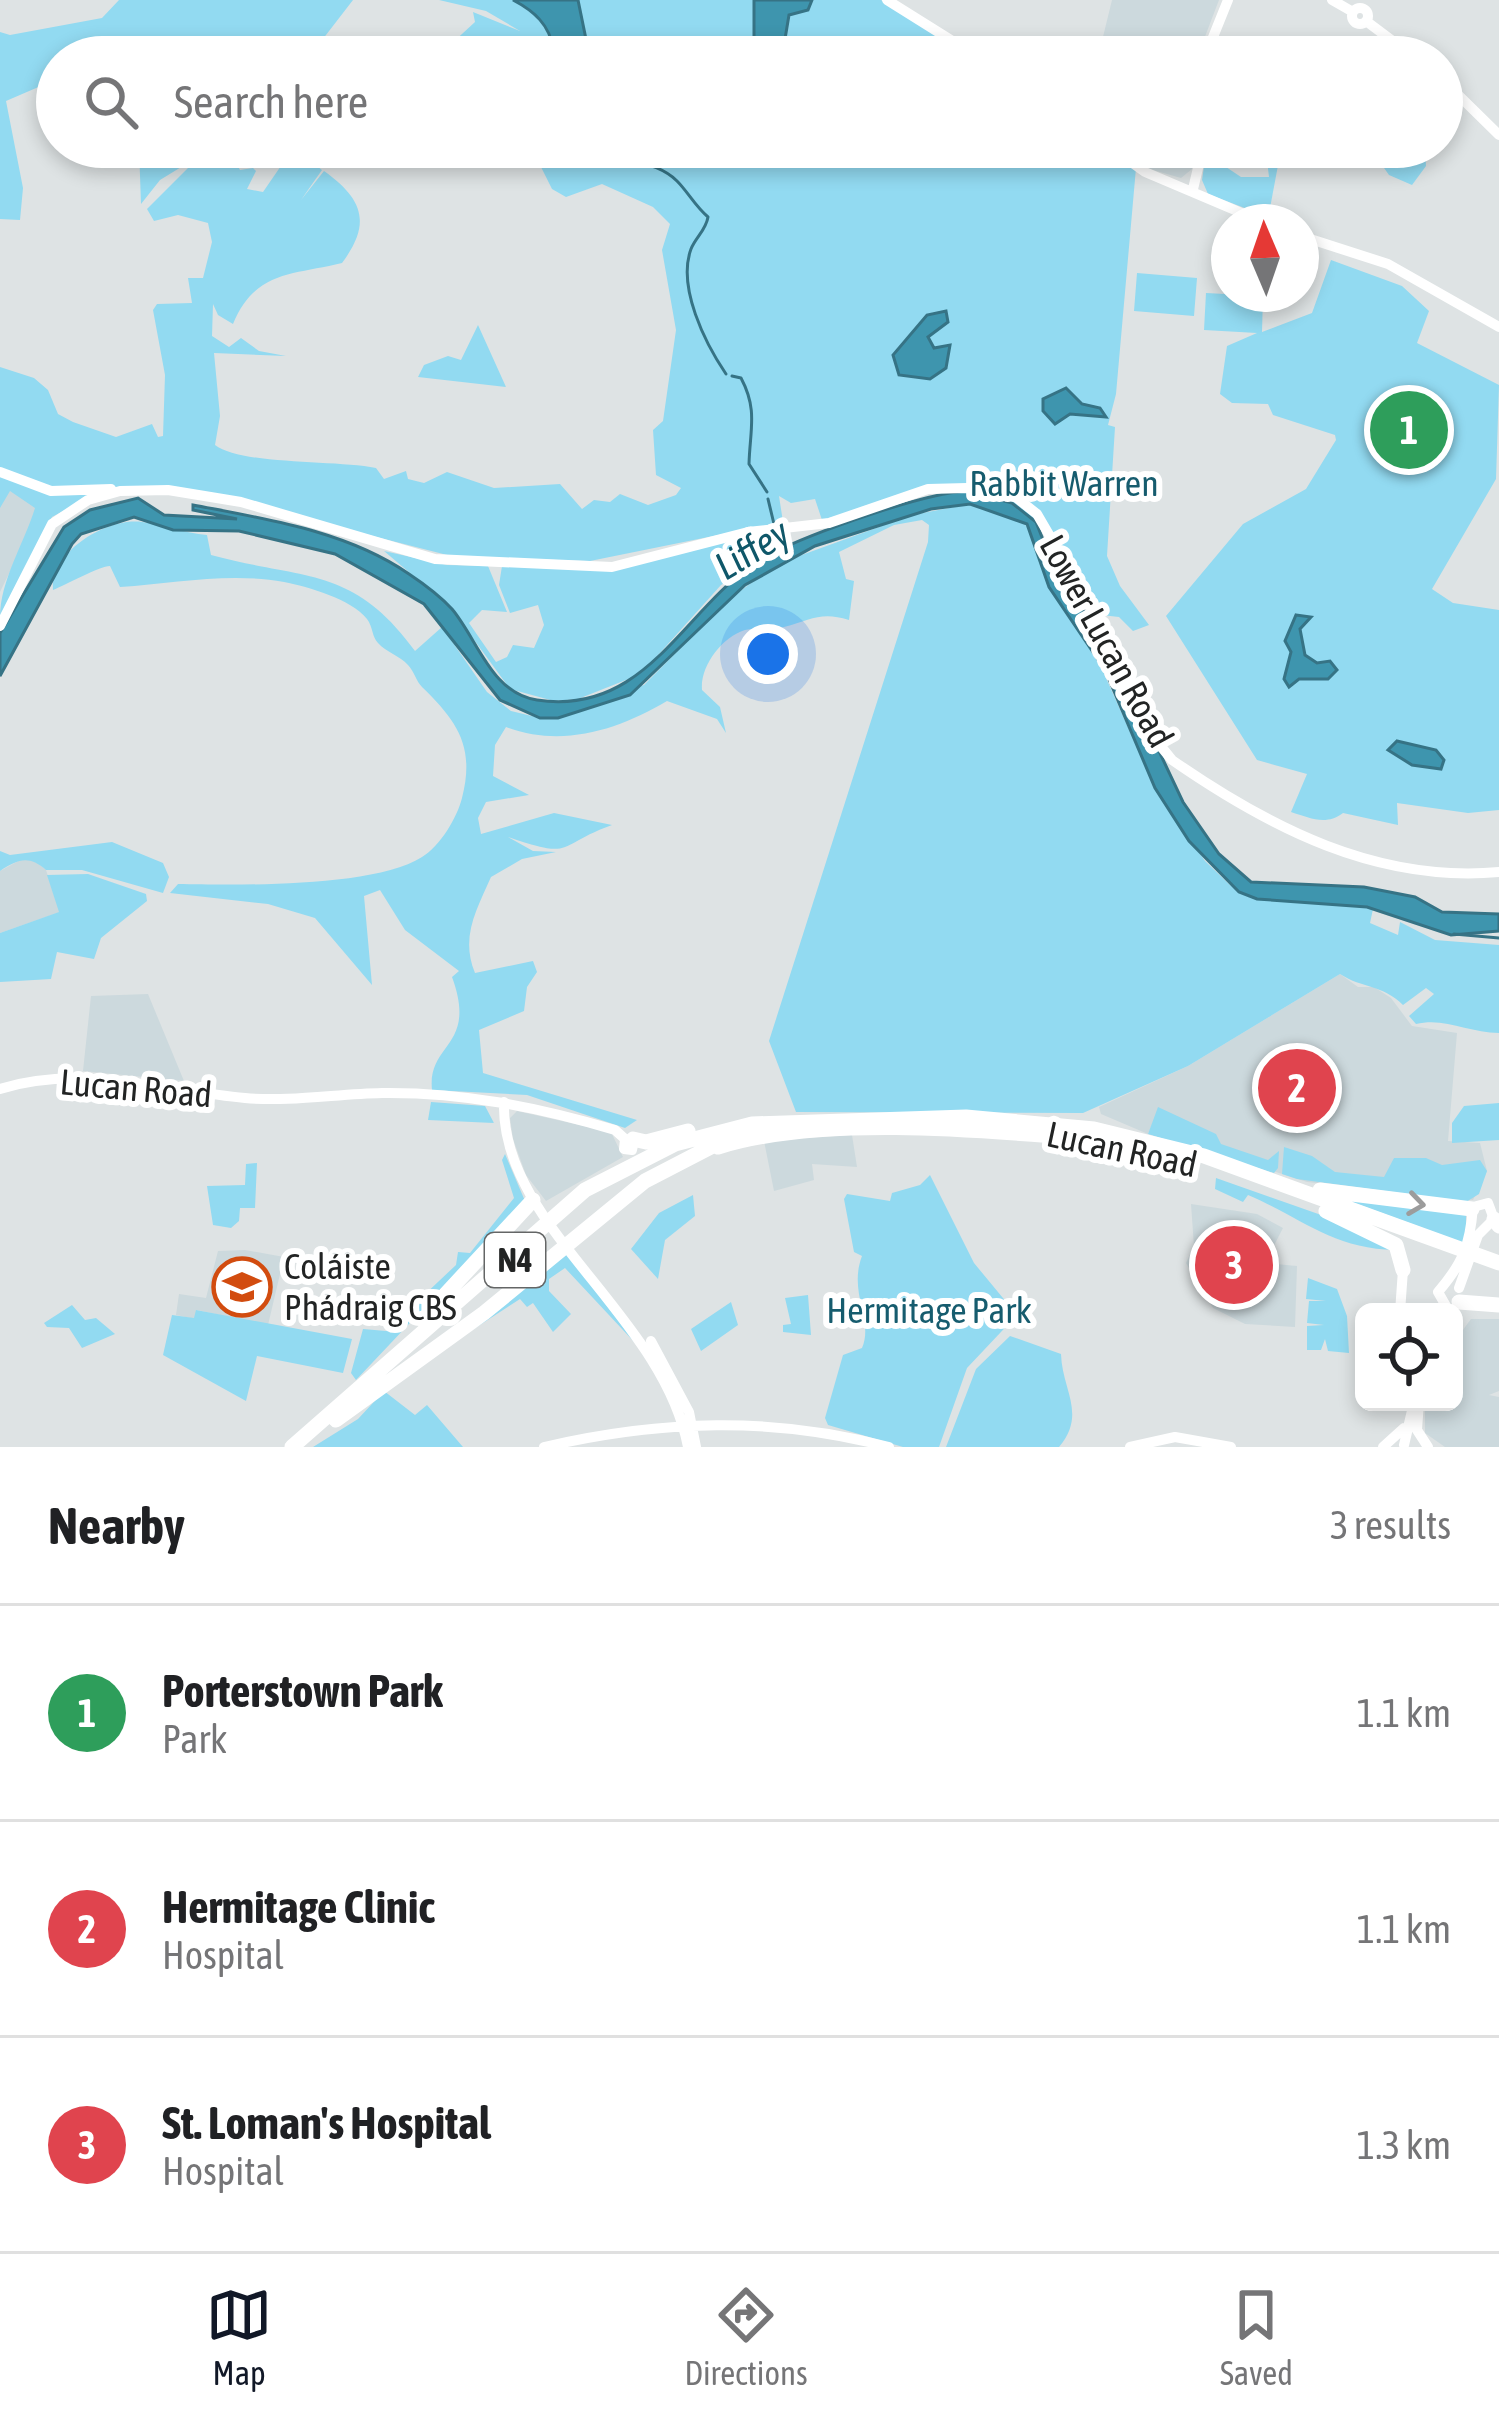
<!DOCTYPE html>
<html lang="en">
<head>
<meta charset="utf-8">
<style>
  :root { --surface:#fff; --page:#f6f6f6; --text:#202124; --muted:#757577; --line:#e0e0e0; --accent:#111827 }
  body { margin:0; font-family:"Asap Condensed",sans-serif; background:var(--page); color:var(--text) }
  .controls { position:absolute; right:36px; bottom:36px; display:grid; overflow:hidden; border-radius:18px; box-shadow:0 6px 18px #0003 }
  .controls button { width:108px; height:108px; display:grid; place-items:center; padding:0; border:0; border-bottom:3px solid var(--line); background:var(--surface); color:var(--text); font:60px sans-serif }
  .compass { position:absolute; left:1211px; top:204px; width:108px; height:108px; border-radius:50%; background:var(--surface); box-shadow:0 6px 18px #0003; rotate:358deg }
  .you { position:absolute; left:768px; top:654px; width:42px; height:42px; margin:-30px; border:9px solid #fff; border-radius:50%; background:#1a73e8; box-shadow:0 0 0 18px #1a73e833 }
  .badge { display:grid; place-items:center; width:78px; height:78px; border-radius:50%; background:var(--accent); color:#fff; font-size:39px; font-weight:700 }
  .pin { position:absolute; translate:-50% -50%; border:6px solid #fff; box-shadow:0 3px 12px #0006 }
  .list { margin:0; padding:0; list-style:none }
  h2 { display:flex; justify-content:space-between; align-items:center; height:156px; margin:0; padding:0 48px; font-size:51px }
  h2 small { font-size:39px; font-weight:400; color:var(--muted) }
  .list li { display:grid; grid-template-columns:78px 1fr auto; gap:36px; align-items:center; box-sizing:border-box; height:216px; padding:0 48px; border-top:3px solid var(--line) }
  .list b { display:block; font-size:45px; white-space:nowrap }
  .list p { margin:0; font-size:39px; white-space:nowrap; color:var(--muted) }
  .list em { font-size:39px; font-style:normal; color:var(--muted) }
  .icon { flex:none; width:66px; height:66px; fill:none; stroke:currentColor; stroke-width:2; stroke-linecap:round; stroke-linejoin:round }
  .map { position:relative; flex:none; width:1499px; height:1447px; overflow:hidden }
  .search { position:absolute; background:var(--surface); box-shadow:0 6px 18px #0003; left:36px; right:36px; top:36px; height:132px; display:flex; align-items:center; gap:30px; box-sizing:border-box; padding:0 42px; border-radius:66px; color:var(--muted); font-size:45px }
  .sheet { height:804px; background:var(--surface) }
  nav { display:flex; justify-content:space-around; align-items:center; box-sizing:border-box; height:168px; border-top:3px solid var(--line); background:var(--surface); font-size:33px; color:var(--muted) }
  nav a { display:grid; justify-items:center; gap:6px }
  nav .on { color:var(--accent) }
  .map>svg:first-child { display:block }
</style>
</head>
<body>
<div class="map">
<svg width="1499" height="1447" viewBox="0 0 1499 1447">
  <rect width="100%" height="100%" fill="#dee3e4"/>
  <path fill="#ccd9dd" d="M1112 0H1219L1201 47 1176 49 1170 57H1093L1101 45Z
    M1118 147H1196V148L1192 169 1181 178 1146 168Z
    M20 489 40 510 0 592V493Z
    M22 859 35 860 46 870 60 912 0 933V871Z
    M1340 974 1358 987H1374L1391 998 1412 1026 1457 1033 1448 1141 1480 1143 1487 1171 1473 1200 1307 1182 1218 1153 1159 1108 1148 1134 1101 1114 1099 1107 1188 1066Z
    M148 994 184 1081 83 1071 91 996Z
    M517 1111 611 1132 623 1157 546 1201 526 1175 513 1139 510 1118Z
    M852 1135 857 1167 812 1164 814 1180 774 1191 764 1141Z
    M1191 1204 1257 1214 1283 1228 1265 1263 1297 1266 1295 1327 1245 1324 1213 1308 1186 1263 1194 1246Z
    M245 1250 284 1257 268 1325 197 1310 195 1319 176 1315 179 1294 206 1298 218 1251Z
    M1471 1319H1499V1391L1489 1395 1499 1397V1447H1445L1425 1433V1402H1454V1342Z"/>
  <path fill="#92daf1" d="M119 0H353L309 57H256L251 51 253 57H57V79L6 101 23 188 20 220 0 219V32L10 35 102 18Z
    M439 0H881L972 57H533L523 47 522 57H437L475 22 473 12 520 31 486 11Z
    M139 147H195L198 150 191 161 160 180 141 204Z
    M267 147H293L322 170 301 200 324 171C363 199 372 223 342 263 294 275 255 270 233 324L218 315 213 304 212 336 229 347 241 338 259 351 286 356 214 353 220 416 215 445C241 465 335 460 376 468L384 479 406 471 408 479 424 483 447 472 494 488 560 484 582 509 594 500 610 502 620 494 648 505 676 495 681 488 656 475 653 430 663 421 676 330 662 250 670 224 653 207 602 184 566 197 552 189 531 147H1105L1136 168 1116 394 1108 425 1115 427 1107 556 1120 586 1149 625 1133 631 1119 617 1101 615 1081 600 1037 521 1003 501 951 484 822 520 815 499 791 503 779 496 783 522 590 561 455 557 188 489H53L0 470V367L34 378 48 390 58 414 73 422 116 437 152 424 158 437 163 436 165 375 153 310 157 304 192 303 188 278H203L212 242 208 223 178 215 154 221 147 209 202 154 234 159 240 170 253 168 256 171 247 189 263 192 285 160Z
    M1207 147H1217V161L1241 177H1269L1267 160H1279L1270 208 1273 219 1208 194 1202 180Z
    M1386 147H1425L1426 166 1412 185 1389 175 1377 158Z
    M1331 260 1402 286 1429 311 1417 343 1499 385 1496 479 1432 589 1453 603 1499 610V810L1468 813 1397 803 1398 825 1343 813C1326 826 1310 818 1291 812L1307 774 1257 760 1166 616 1243 524 1306 489 1336 440 1335 435 1273 415 1268 404 1232 403 1220 394 1227 346 1257 333 1204 330 1206 293 1263 296 1262 332 1312 313Z
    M1137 273 1197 278 1194 316 1134 311Z
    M478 325 506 387 418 377 424 365 448 356 461 360Z
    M0 474 35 487 99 492 52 517 0 618C0 580 24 544 35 508L10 491 0 508Z
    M970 504 1017 518 1032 531 1049 587 1090 642 1155 788 1205 861 1230 885 1258 899 1367 907 1373 909 1370 923 1398 935 1400 922 1435 940 1499 945V1033C1469 1033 1445 1017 1416 1024L1409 1016 1434 994 1426 988 1403 1005C1382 984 1363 989 1340 974L1188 1066 1083 1113 796 1112 769 1041 928 542 929 525 922 520 894 525 839 552 846 579 854 581 849 620C821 611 811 620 784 627 772 630 757 627 745 630 722 637 700 666 702 690L720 707 726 733 717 719 667 701C618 730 562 748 506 727L495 745 493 776 529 795 486 802 478 818 481 834 554 813 612 825C554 846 576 860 508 837L533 851 556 852 522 859 491 877C477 909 460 937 475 973L533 961 537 972 527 987 524 1011 479 1030 483 1073 637 1120 625 1128 527 1095 432 1090C427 1042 478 1048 452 977L459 971 405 930 380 890 364 896 372 985 315 918 268 904 170 893 178 884C237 885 373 888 422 857 440 846 457 818 462 798 475 747 458 722 422 687 416 681 414 671 408 665 400 656 386 652 378 643 372 637 373 627 367 619 351 599 309 587 284 582 230 572 175 583 120 587L110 566C100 566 65 585 53 590 50 552 107 517 142 522 164 525 184 533 207 535L211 555C302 580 353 565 415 651L442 627 487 692 511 711 540 718 644 685 728 600 777 564 912 515Z
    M771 530 779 547 721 585 641 674 578 699 554 701 510 689 450 607 384 551 447 565 488 566 507 612 482 610 469 623 496 662 507 657 513 645 534 648 544 625 538 605 510 613 499 585 502 566 615 570Z
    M112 842 163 863 169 877 163 893 82 870H46C29 855 18 859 0 871V851L10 855Z
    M88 874 146 894 147 901 101 938 94 959 57 952 51 979 0 982V933L59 912 47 875Z
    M431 1102 485 1106 494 1123 428 1120Z
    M1499 1103V1140L1452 1143V1123L1464 1106Z
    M1158 1107 1216 1134 1221 1144 1268 1160 1279 1151 1278 1168 1274 1173 1148 1134Z
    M1284 1147 1312 1156 1335 1172 1384 1177 1394 1158H1426L1442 1165 1480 1160 1487 1171 1479 1194 1466 1202 1297 1179 1282 1174Z
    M505 1154 525 1201 356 1380 351 1373 363 1329 386 1331 456 1265 458 1252 470 1253 514 1198 502 1160Z
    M257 1163 255 1208H240L239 1221 231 1228 213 1225 207 1186 245 1185 246 1164Z
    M930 1175 974 1263 1017 1315 967 1368 939 1447H903L828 1425 825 1418 843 1355 862 1348C874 1320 848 1293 862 1256L854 1252 844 1199 847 1194 890 1201 892 1193 920 1185Z
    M1216 1178 1324 1216 1396 1250C1332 1249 1304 1219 1248 1195L1243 1202 1215 1189Z
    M693 1195 695 1216 665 1240 658 1279 631 1249 659 1213Z
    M1344 1199 1466 1213V1244Z
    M567 1254 637 1345 565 1268 549 1279V1291L571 1314 553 1332 533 1303 527 1307 520 1299 449 1345Z
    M1308 1278 1337 1289 1347 1316 1349 1353 1328 1351 1325 1339 1321 1350H1307V1326L1324 1325 1307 1323 1309 1301H1326L1306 1299Z
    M808 1295 811 1335 783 1332V1325L791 1324 785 1298Z
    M731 1302 738 1325 701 1351 691 1329Z
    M72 1305 85 1320 96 1318 115 1334 82 1348 69 1328 47 1327 44 1323Z
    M196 1310 352 1339 343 1373 257 1356 246 1401 163 1355 172 1315 194 1318Z
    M1010 1336 1061 1354C1062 1390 1087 1414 1059 1447H946L976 1369Z
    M384 1391 415 1415 427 1405 463 1447H313L358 1419Z"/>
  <path fill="#3e95ae" stroke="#367385" stroke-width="3" d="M513 0H578L588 49 585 57 553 49C550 25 534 11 513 0Z
    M754 0H812L808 10 789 15 782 57H754Z
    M946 311 948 322 928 337 934 348 950 345 946 368 930 379 899 375 893 355 927 315Z
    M1066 388 1082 404 1100 408 1106 417 1070 414 1055 424 1043 411V399Z
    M966 491 1012 503 1036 522 1053 565 1116 660 1183 802 1219 854 1251 882 1364 887 1415 897 1442 912 1499 914V931L1451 935 1367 907 1257 899 1239 892 1189 841 1155 788 1105 670 1049 587 1027 524 970 504 931 509 815 546 745 585 630 695 558 718H540L500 700 424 604 335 554 239 531 173 530 134 517 81 534 72 544 0 676V633L64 527 90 510 138 498 164 515 237 519 193 510V505C266 519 347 531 409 574 424 584 440 596 452 609 478 640 491 693 537 700 643 716 681 615 752 565 790 539 920 494 966 491Z
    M1296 615 1311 617 1300 629 1305 655 1317 663 1330 661 1337 670 1328 679H1299L1289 687 1284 679 1291 652 1285 641Z
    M1397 741 1436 750 1444 760 1441 769 1412 765 1388 750Z"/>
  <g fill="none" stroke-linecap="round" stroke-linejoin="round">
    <path stroke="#367385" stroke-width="3" d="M598 147C622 162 656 160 677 181 688 192 695 206 708 217 706 230 696 237 691 249 677 287 705 343 726 374
      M732 376 741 378C758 410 750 429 749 464L767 492
      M768 499 774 524
      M1454 934 1499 938"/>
    <path stroke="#fff" stroke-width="10" d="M887 0 978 57
      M1332 0 1353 12
      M1352 16a8 8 0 1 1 16 0a8 8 0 1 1-16 0Z
      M1366 21 1414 57
      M1205 57 1228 0
      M1442 79 1499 135
      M1110 147 1145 172 1263 222
      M1193 189 1203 147
      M1301 236 1388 264 1499 327
      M0 472 51 491 111 489
      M0 626 52 524 88 500 120 491 168 490 241 502 435 559 612 567 748 532 829 523 928 489 967 488 1013 495 1037 514 1118 653 1159 744 1172 760C1270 828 1377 883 1499 872
      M0 1089C80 1063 164 1091 245 1098 290 1102 336 1094 382 1093 462 1092 538 1107 615 1130L625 1139 624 1149 632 1150 634 1141 625 1139
      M504 1102C500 1226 663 1314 688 1447
      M1446 1306 1438 1292C1463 1263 1470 1245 1473 1207L1488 1203 1494 1219 1478 1235 1459 1288
      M1400 1312 1403 1270
      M651 1341 689 1412 696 1447
      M1419 1402 1417 1430 1428 1447
      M1404 1445 1414 1402
      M544 1447C661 1420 772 1416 889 1447
      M1130 1447 1175 1437 1231 1447
      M1383 1447 1404 1428"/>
    <path stroke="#fff" stroke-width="15" d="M633 1139 646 1142 688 1131
      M718 1147C823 1114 993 1131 1103 1140
      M1320 1190 1472 1209
      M1326 1211 1396 1245 1403 1270
      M1494 1219 1499 1226
      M1459 1302 1499 1305
      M430 1311 533 1200
      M336 1420 484 1313 645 1181 728 1138
      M292 1447 585 1190 675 1144 752 1124 966 1117 1094 1129 1204 1156 1499 1263"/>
  </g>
  <defs><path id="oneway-chevron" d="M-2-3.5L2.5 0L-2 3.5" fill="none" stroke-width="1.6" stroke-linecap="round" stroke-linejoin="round" transform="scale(3)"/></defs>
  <use stroke="#9c9c9c" href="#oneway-chevron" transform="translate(1416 1204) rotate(8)"/>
  <defs>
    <symbol id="school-ring" viewBox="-11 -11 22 22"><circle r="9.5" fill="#fff" stroke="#d24c0f" stroke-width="1.5"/><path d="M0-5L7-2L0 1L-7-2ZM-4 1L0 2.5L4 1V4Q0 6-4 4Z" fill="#d24c0f"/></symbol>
  </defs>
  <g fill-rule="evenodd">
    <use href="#school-ring" x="209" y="1254" width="66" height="66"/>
  </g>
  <g text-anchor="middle" stroke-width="12" stroke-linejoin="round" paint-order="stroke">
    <rect fill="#fff" stroke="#646666" stroke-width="3" x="485" y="1233" width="60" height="54" rx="9"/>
    <g font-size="33" font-weight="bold" fill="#222424">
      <text x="515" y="1272">N4</text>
    </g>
    <g font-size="36" fill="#165c6e" stroke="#fff">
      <text x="1064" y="496">Rabbit Warren</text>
      <text x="929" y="1323">Hermitage Park</text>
    </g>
    <g font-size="36" fill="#222424" stroke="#fff">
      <text transform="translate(1107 641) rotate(61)" y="13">Lower Lucan Road</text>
      <text transform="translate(136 1088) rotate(5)" y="13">Lucan Road</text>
      <text transform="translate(1122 1149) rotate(12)" y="13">Lucan Road</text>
    </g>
    <g font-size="36" fill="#222424" stroke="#fff" text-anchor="start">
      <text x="284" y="1279">Coláiste<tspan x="284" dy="41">Phádraig CBS</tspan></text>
    </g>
    <g font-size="39" font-style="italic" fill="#0f5769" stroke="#fff">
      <text transform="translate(752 549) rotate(-31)" y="14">Liffey</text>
    </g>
  </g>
</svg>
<div class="controls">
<button><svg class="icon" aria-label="locate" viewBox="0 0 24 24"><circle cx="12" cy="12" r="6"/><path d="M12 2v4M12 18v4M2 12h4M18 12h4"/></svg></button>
</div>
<svg class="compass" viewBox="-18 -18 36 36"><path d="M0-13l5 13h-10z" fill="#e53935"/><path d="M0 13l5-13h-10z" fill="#757577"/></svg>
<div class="you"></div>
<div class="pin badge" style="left:1409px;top:430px;background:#2e9e5b">1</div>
<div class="pin badge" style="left:1297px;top:1088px;background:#e0444e">2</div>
<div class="pin badge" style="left:1234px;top:1265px;background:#e0444e">3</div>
<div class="search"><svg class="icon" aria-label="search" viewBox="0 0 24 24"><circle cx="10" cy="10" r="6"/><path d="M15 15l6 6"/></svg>Search here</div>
</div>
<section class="sheet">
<h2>Nearby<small>3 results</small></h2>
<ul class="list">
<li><span class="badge" style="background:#2e9e5b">1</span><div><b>Porterstown Park</b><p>Park</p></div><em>1.1 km</em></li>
<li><span class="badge" style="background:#e0444e">2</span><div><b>Hermitage Clinic</b><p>Hospital</p></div><em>1.1 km</em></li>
<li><span class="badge" style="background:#e0444e">3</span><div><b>St. Loman's Hospital</b><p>Hospital</p></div><em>1.3 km</em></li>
</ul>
</section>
<nav>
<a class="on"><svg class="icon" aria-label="map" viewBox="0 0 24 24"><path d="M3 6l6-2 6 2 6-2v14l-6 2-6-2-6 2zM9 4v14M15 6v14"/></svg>Map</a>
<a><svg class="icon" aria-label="directions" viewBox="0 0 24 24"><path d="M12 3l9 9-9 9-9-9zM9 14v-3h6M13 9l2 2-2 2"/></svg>Directions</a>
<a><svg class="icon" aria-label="saved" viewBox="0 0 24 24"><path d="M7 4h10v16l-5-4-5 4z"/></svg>Saved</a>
</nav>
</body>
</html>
